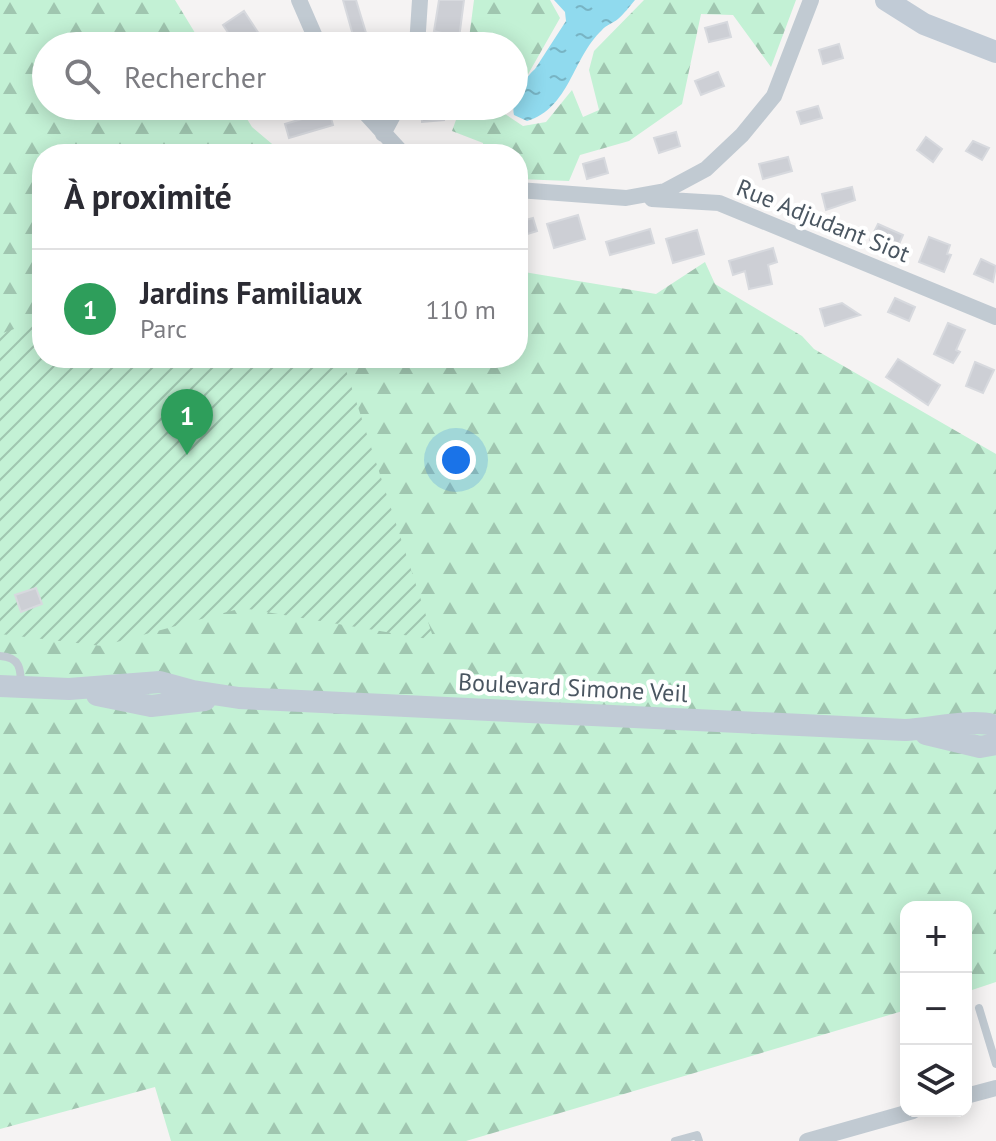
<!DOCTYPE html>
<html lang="fr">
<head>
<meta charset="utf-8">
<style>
  :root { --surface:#fff; --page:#f7f7f7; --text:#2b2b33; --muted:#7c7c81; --line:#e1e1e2; --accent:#1a73e8 }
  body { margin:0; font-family:"PT Sans",sans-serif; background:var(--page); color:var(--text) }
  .controls { position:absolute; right:24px; bottom:24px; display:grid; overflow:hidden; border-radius:16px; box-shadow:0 4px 20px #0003 }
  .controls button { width:72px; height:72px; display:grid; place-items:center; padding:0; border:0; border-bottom:2px solid var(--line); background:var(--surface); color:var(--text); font:40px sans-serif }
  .you { position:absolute; left:456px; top:460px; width:28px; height:28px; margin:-20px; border:6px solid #fff; border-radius:50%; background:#1a73e8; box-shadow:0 0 0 12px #1a73e833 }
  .badge { display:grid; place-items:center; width:52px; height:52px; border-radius:50%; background:var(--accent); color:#fff; font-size:26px; font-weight:700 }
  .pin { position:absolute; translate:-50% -66px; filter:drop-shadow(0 2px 4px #0008) }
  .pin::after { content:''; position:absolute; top:42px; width:28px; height:24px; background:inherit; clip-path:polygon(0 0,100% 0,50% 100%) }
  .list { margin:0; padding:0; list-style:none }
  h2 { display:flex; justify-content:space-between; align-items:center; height:104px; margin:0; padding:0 32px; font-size:34px }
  h2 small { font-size:26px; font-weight:400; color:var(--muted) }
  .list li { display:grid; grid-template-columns:52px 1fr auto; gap:24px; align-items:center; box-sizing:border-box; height:120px; padding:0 32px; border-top:2px solid var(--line) }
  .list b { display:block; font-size:30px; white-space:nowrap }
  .list p { margin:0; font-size:26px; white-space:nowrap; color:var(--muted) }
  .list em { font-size:26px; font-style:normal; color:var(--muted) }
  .icon { flex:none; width:44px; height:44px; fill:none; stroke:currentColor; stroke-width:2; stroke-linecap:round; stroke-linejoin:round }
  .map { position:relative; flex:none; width:996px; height:1141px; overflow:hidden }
  .search { position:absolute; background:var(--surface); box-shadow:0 4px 20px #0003; left:32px; top:32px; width:496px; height:88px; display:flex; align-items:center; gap:20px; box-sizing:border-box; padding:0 28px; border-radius:44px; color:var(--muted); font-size:30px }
  .panel { position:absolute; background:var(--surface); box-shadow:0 4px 20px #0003; left:32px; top:144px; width:496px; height:224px; border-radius:32px }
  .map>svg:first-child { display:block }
</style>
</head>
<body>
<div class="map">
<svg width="996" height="1141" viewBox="0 0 996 1141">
  <defs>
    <pattern id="forest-firs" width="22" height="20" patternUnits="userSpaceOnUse" patternTransform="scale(2)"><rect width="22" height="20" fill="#c3f1d5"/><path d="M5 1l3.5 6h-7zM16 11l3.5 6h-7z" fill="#a0c6b0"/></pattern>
    <pattern id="garden-furrows" width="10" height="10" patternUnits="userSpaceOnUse" patternTransform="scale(2)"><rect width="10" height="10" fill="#c3f1d5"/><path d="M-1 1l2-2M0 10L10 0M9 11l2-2" fill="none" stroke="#a0c6b0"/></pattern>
    <pattern id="water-ripples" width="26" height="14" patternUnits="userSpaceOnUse" patternTransform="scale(2)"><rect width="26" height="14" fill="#90daee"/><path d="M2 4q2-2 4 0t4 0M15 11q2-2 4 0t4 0" fill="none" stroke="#78b4c4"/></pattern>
  </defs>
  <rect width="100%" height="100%" fill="#f5f3f3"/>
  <path fill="url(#forest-firs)" d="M0 0H175L203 46H46V106H239L252 127 284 154H42V358H518V271L656 294 705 262 715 284 802 336 814 349 996 454V982L966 992V907H906V1010L466 1141H171L155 1087 0 1129Z
    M474 0H550L560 18 514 99V46H468Z
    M644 0H796L771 67 733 15 701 14 682 104 629 141 580 155 569 181 518 179V154H484L483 143 452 131 461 106H510L505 114 523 126 546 122 572 90 583 117 599 110 589 70 594 51Z"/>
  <path fill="#c3f1d5" d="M510 17 529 27 514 56V46H495Z"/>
  <path fill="url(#garden-furrows)" d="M42 319V358H342L434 640 242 608 102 646 0 634V334Z"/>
  <path fill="url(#water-ripples)" d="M554 0H635C630 6 624 14 618 19 613 23 606 25 602 30 572 58 570 108 527 121L514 115C511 100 522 81 535 69L566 21 565 12Z"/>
  <path fill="#cdcfd5" stroke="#d7d9de" stroke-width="2" d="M343 0H356L370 46H356Z
    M439 0H464L458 46H446V34L434 31Z
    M244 11 267 46H237L223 25Z
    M727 22 731 37 709 42 705 28Z
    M839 44 843 58 823 64 819 50Z
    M718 72 724 86 701 95 695 81Z
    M421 106H443L444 120 422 122Z
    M818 106 822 118 801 124 797 112Z
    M329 111 333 125 289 138 285 124Z
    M676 132 680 146 659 153 654 138Z
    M926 137 942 149 933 162 917 150Z
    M973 141 989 148 982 160 966 151Z
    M788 157 792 171 763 179 759 164Z
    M604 158 608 173 587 179 583 164Z
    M852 187 855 200 826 210 822 194Z
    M578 215 585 239 554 248 547 224Z
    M533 218 537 231 518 237V222Z
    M878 224 903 235 896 251 870 240Z
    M650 229 654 243 610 255 606 242Z
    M697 230 704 254 673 263 666 239Z
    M929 237 950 245 947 254 951 255 944 272 919 262Z
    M773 248 777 262 768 265 772 284 749 289 745 271 733 275 729 261Z
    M981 259 996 266 993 282 974 274Z
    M895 298 915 307 909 321 888 312Z
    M842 303 860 315 825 326 820 309Z
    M948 323 965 330 956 350 960 352 953 363 934 354Z
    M898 359 940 385 928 405 886 377Z
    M975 362 994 370 983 393 966 386Z
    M36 588 42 604 21 612 15 595Z"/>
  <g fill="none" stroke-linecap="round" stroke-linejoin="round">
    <path stroke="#c1cad2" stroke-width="8" d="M0 656C20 657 21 669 21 686
      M979 1008 996 1064
      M675 1141 697 1135 699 1141"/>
    <path stroke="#c1cad2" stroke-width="16" d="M299 0 319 46
      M417 46 420 0
      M359 106 403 154
      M383 134 398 106
      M518 190 626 198 665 191 706 169 742 135 774 96 811 0
      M652 199 719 203 996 317
      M966 1096 996 1088
      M807 1141 913 1111"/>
    <path stroke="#c1cbd6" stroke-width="22" d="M886 0 924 24 996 52
      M0 686 69 689 160 682 193 691 239 698 905 730C931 729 972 718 996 726
      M97 695 151 706 205 700
      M926 734 980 747 996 744"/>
  </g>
  <g text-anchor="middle" stroke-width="8" stroke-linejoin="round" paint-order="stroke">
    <g font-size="24" fill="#4a5661" stroke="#fff">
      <text transform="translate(823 221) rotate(22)" y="8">Rue Adjudant Siot</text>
      <text transform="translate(573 688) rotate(3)" y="8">Boulevard Simone Veil</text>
    </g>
  </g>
</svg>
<div class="controls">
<button>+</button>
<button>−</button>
<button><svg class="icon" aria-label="layers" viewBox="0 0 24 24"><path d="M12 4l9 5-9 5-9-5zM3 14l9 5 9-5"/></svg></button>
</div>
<div class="you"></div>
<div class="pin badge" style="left:187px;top:455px;background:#2e9e5b">1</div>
<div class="search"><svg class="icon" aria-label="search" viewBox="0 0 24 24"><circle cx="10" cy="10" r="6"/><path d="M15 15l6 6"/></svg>Rechercher</div>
<section class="panel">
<h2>À proximité<small></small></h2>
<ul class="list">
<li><span class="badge" style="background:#2e9e5b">1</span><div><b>Jardins Familiaux</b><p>Parc</p></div><em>110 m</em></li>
</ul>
</section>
</div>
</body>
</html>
